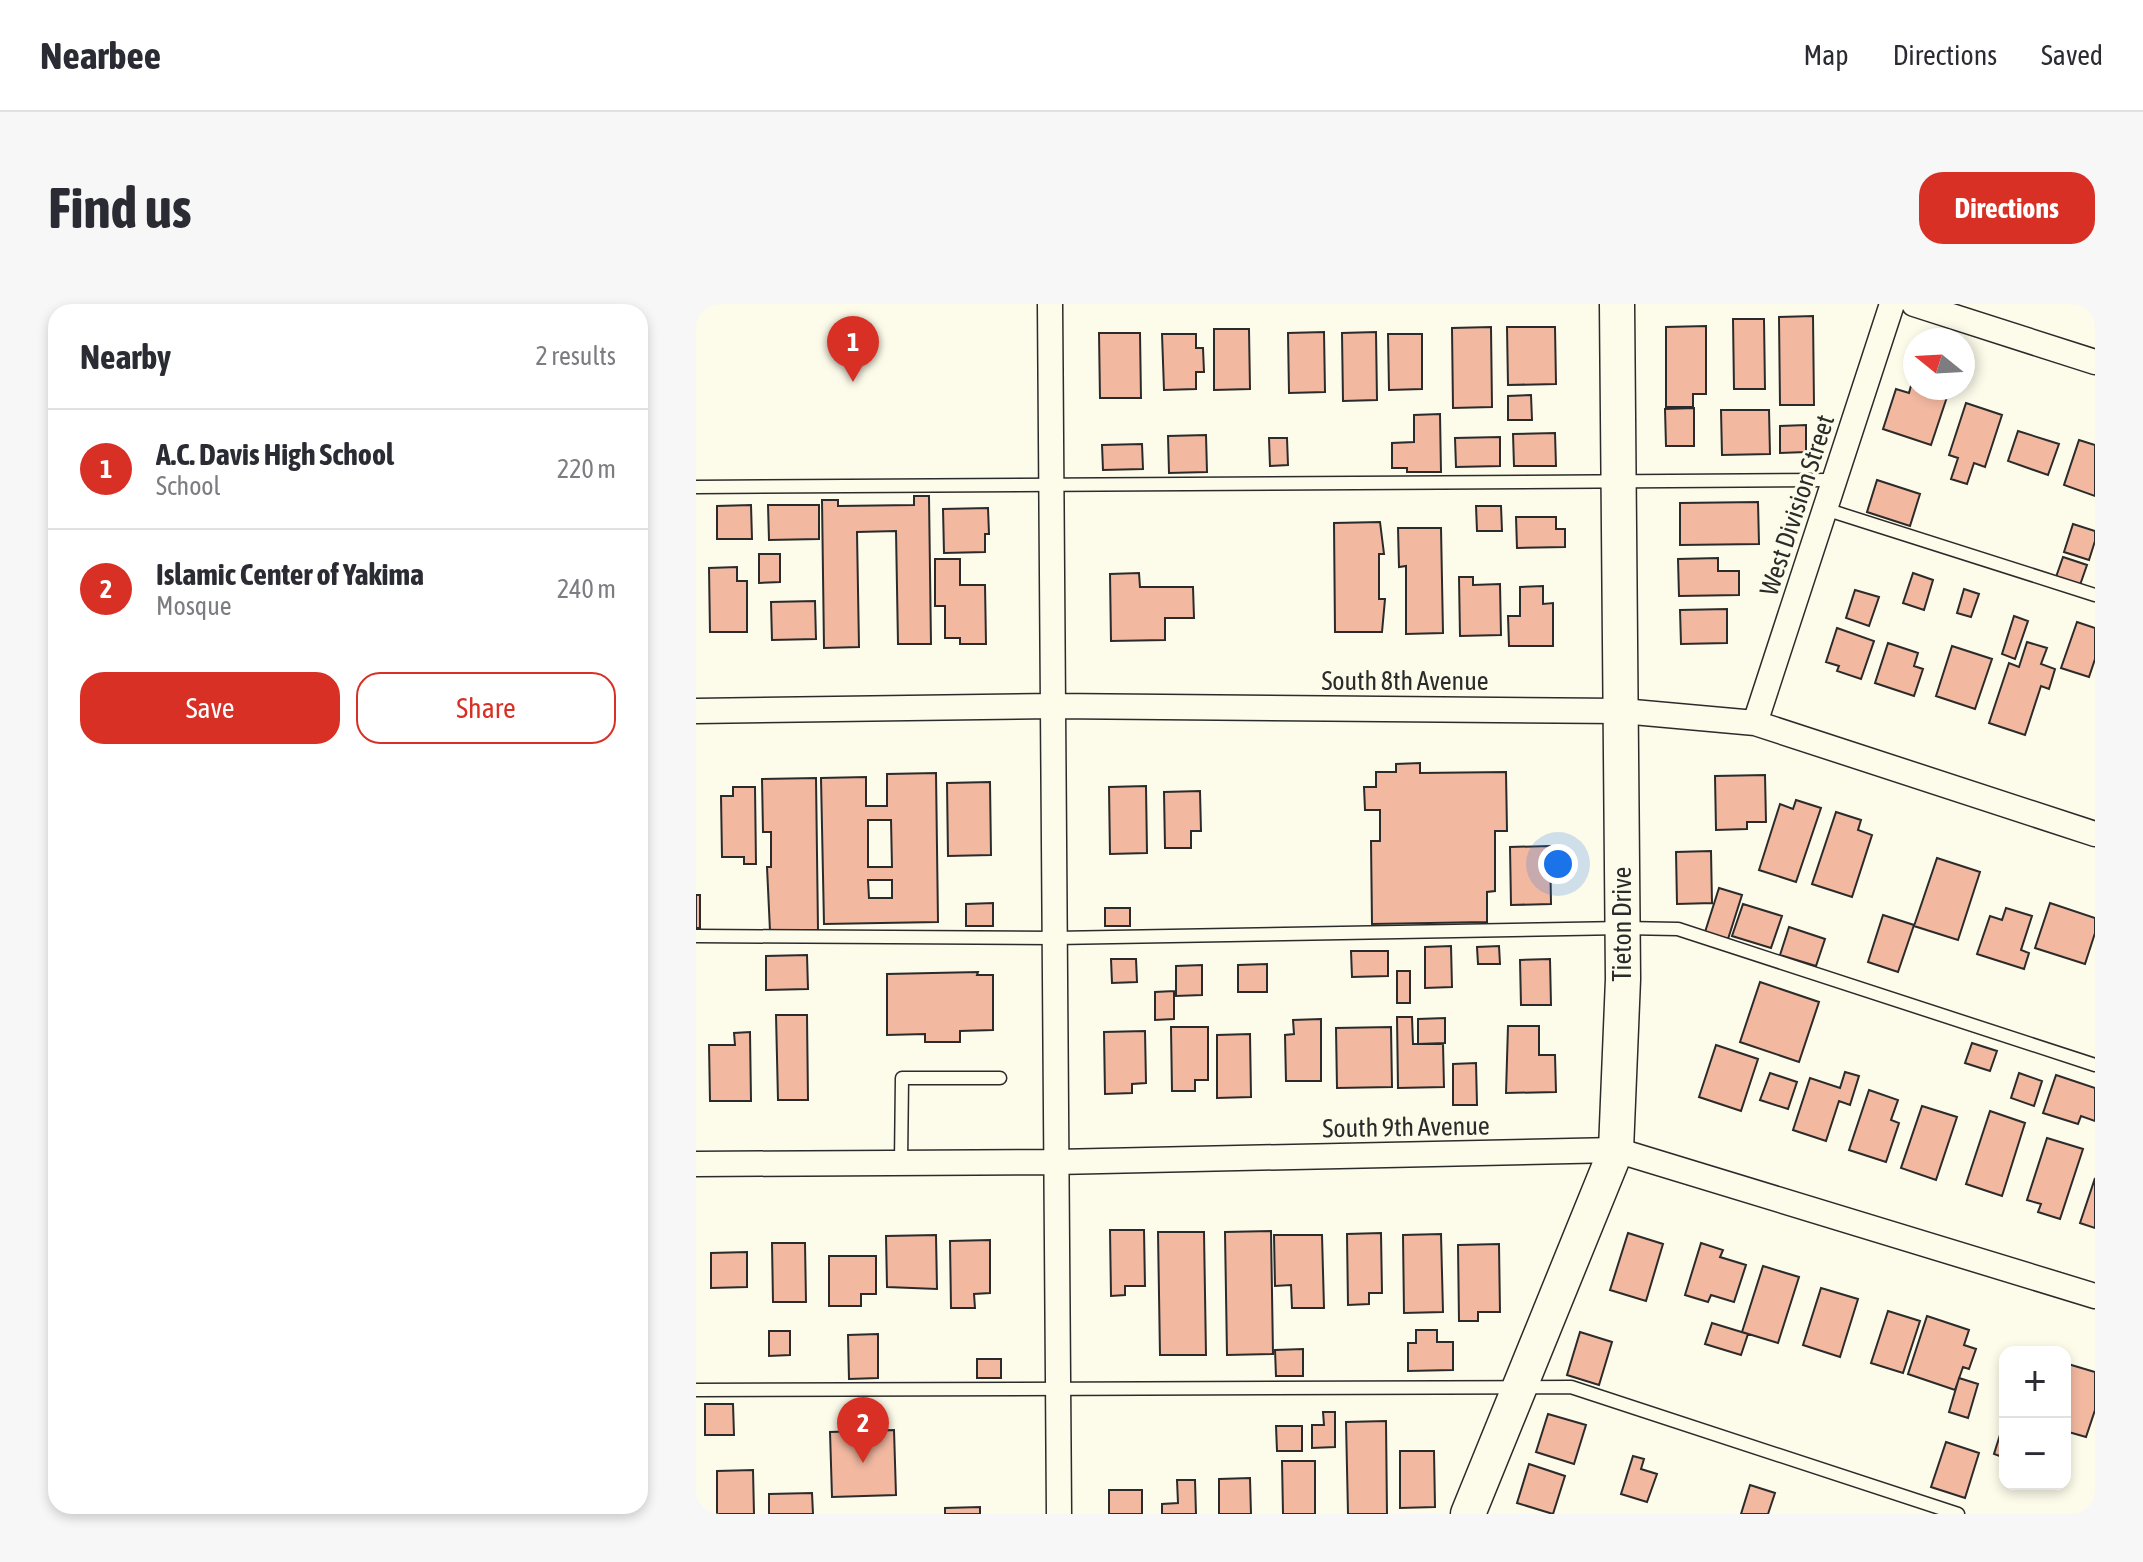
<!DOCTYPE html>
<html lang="en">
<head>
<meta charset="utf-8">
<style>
  :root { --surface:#fff; --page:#f7f7f7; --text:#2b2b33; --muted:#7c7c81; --line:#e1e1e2; --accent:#d93025 }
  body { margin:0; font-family:"Asap Condensed",sans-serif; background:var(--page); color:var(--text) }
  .controls { position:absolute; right:24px; bottom:24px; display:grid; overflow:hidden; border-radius:16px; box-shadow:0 4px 12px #0003 }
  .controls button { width:72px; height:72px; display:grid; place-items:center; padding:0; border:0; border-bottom:2px solid var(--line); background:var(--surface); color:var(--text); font:40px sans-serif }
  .compass { position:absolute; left:1207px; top:24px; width:72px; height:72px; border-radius:50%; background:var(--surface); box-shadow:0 4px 12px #0003; rotate:288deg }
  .you { position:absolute; left:862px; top:560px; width:28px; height:28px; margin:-20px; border:6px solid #fff; border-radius:50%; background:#1a73e8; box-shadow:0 0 0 12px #1a73e833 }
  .badge { display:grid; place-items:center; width:52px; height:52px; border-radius:50%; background:var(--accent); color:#fff; font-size:26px; font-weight:700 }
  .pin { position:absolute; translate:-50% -66px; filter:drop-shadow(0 2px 4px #0008) }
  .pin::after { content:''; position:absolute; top:42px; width:28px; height:24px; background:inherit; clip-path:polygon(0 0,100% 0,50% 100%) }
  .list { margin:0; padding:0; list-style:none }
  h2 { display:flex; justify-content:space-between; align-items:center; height:104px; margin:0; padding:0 32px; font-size:34px }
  h2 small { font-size:26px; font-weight:400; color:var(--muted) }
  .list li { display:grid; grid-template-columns:52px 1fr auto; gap:24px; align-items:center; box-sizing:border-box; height:120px; padding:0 32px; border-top:2px solid var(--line) }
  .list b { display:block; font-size:30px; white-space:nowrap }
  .list p { margin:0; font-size:26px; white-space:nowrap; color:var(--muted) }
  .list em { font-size:26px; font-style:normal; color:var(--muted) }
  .actions { display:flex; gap:16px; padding:24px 32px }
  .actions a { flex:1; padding:18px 0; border:2px solid var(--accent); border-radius:24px; text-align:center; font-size:28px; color:var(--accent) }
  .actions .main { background:var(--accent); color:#fff }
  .map { position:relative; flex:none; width:1399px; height:1210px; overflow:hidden; border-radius:24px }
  header { display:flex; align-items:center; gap:48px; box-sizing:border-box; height:112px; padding:0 40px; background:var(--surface); border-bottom:2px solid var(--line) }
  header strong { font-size:38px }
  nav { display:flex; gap:44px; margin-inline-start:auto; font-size:28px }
  .intro { display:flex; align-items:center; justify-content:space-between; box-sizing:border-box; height:192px; padding:0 48px }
  h1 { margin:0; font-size:56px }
  .button { padding:20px 36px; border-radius:24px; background:var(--accent); color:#fff; font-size:28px; font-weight:700 }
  main { display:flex; gap:48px; padding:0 48px }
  aside { flex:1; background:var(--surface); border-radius:24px; box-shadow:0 4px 12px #0003 }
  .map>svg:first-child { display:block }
</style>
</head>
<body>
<header>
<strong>Nearbee</strong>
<nav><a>Map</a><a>Directions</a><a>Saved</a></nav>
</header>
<div class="intro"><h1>Find us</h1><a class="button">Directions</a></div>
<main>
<aside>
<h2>Nearby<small>2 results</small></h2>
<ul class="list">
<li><span class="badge">1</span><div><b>A.C. Davis High School</b><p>School</p></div><em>220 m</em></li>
<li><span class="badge">2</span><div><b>Islamic Center of Yakima</b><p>Mosque</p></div><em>240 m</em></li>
</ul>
<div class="actions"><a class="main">Save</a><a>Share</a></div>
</aside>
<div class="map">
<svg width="1399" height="1210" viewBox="0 0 1399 1210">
  <rect width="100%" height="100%" fill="#fdfbea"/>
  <path fill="#f2b8a0" stroke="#2b2b2b" stroke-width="2" fill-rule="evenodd" d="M1117 12 1118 101H1084L1083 13Z
    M1037 15H1068L1069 85H1038Z
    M1010 22V90H997V103H970V23Z
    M795 23 796 103 757 104 756 24Z
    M811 23H859L860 80 812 81Z
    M518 25H553L554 85 518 86Z
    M628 28 629 88 593 89 592 29Z
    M680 28 681 96 647 97 646 29Z
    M403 29H444L445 94H404Z
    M466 30H500V44H507L508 68H500V85L468 86Z
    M692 30H726V85L693 86Z
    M1216 78 1219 79V84H1233L1252 90 1235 141 1187 125 1200 85 1213 89Z
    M835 91 836 116H812V92Z
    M1270 99 1306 111 1289 163 1278 159 1271 180 1255 175 1262 154 1253 151Z
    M998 104V142H970L969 105Z
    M1025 106H1073L1074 150 1026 151Z
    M744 110 745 168H711V164H696V139L718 138V111Z
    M1110 121V148L1084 149V122Z
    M1322 127 1363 140 1352 171 1312 157Z
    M859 129 860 162H818L817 130Z
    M510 131 511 168 473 169 472 132Z
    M804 133V162L760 163 759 134Z
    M573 134H591L592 161 574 162Z
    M1383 136 1399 141V192L1368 181Z
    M446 140 447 165 407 166 406 141Z
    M1181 176 1224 190 1214 222 1171 208Z
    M218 192H233L235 340H202L200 227 161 228 163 343 128 344 126 196H142V202L218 201Z
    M1062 198 1063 240 984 241V199Z
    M55 201 56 235H21V202Z
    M72 201H123V235L73 236Z
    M780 202H805L806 227H781Z
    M292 204 293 230H289V248L248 249 247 205Z
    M820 213H860V225H869V243L821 244Z
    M684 218 688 250H683V295H689L686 328H639L638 219Z
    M1377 220 1399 227V237L1393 256 1368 248Z
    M702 224H745L747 329 710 330V262L703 263Z
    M63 250H84V278L63 279Z
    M1367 253 1391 261 1384 281 1360 273Z
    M1022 254V267H1043V291L983 292 982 255Z
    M239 255H264V281H289L290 340H264V334H249V302H239Z
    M41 263V277H51V328H14L13 264Z
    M443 269 444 283H497L498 314H469V336L415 337 414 270Z
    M1217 269 1237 276 1228 306 1207 299Z
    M763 273H777V281L804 280 805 331 764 332Z
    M847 282V300L857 299V342H813L812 312H824V283Z
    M1268 285 1283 290 1275 313 1261 309Z
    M1159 286 1183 293 1173 322 1150 314Z
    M119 297 120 335 76 336 75 298Z
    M1031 305V339L985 340 984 306Z
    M1318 312 1332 317 1319 355 1306 350Z
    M1381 318 1399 324V355L1393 373 1365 364Z
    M1141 324 1178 337 1165 375 1141 367 1143 362 1130 358Z
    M1331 338 1351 344 1345 360 1359 365 1353 385 1345 382 1329 431 1293 419 1313 359 1323 363Z
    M1192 339 1222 349 1218 362 1227 365 1218 392 1179 379Z
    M1256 342 1296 355 1279 405 1240 392Z
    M724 459V469L810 468 811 527H799V587L791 588V618L676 620 675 537H684V506H669L668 483H680V468H700V460Z
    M240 469 242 618 128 620 125 474 170 473V502H191V470ZM172 516H195L196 563H172ZM172 576H196V594H173Z
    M1069 471 1070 518H1051V525L1020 526 1019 472Z
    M120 474 122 626 74 627 71 563H75V528H67L66 475Z
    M294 478 295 551 252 552 251 479Z
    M450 482 451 549 414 550 413 483Z
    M37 483H59L60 560H48V553H26L25 492H37Z
    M504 487 505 527H495V544H469L468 488Z
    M1100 496 1125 504 1100 578 1063 566 1084 500 1097 505Z
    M1140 508 1165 516 1162 526 1176 531 1156 593 1116 580Z
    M854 542 855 600 815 601 814 543Z
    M1015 547 1016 599 981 600 980 548Z
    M1241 554 1284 568 1262 636 1218 622Z
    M1023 584 1046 591 1032 635 1009 628Z
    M0 591H4V624H0Z
    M297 599V622H270V600Z
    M1354 599 1399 614V629L1389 660 1339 644Z
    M1047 600 1086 612 1075 644 1036 632Z
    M409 604H434V622H409Z
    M1310 604 1336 612 1325 646 1333 649 1328 665 1281 650 1294 612 1306 616Z
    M1187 611 1218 621 1202 668 1172 658Z
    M1093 623 1129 635 1120 662 1084 651Z
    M755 642 756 683 729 684V643Z
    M803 642 804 660H782L781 643Z
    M655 647H692V672L656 673Z
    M111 651 112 685 70 686V652Z
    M415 655H440L441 678 416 679Z
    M854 655 855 701H825L824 656Z
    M571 660V688H542V661Z
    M506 661V691L480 692V662Z
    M701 667H714V699H701Z
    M282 668 281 671H297V726L264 727V738H229V730L191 731V670Z
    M1064 678 1123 698 1103 758 1044 738Z
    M478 687V715L459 716V688Z
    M80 711H111L112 796H82Z
    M701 713H716L717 740H747L748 783 702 784Z
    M749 714V739L722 740V715Z
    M625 715V777H590L589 731 598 730 597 716Z
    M812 722H843V751H859L860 788 810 789Z
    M475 723H512V776H499V787H476Z
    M695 723 696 783 641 784 640 724Z
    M449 727 450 779 436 780V789L409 790 408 728Z
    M54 728 55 797H14L13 741H39L38 729Z
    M554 730 555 793 521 794V731Z
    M1276 739 1301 747 1294 767 1269 759Z
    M1020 741 1062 755 1045 807 1003 793Z
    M780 759 781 801H757V760Z
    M1149 768 1163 772 1154 801 1143 797 1130 837 1097 826 1114 774 1144 784Z
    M1074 769 1101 778 1092 805 1064 796Z
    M1323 769 1346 777 1338 802 1315 794Z
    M1360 771 1399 784V817L1385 812 1382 820 1347 809Z
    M1173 786 1202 796 1195 816 1203 819 1190 858 1153 846Z
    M1226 802 1261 813 1240 876 1205 864Z
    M1294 807 1329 819 1306 892 1270 880Z
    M1351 834 1387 845 1364 915 1342 908 1345 900 1331 896Z
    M1399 874V924L1384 919Z
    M414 926H448L449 982H429V991L415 992Z
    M575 927 577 1050 531 1051 529 928Z
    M462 928H508L510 1051H464Z
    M685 929 686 989H673V1000L652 1001 651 930Z
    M932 929 967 940 950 997 914 986Z
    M745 930 747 1008 708 1009 707 931Z
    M240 931 241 985 191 983 190 932Z
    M578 931H626L628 1004H596L595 981 579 982Z
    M294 936V989L278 990 279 1004H255L254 937Z
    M76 939H109L110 998H77Z
    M1005 939 1027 946 1024 953 1050 961 1038 998 1015 991 1012 998 989 991Z
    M803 940 804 1008H782V1017H763L762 941Z
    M51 948V983L15 984V949Z
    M133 952H180V990H165V1002H133Z
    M1067 962 1103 973 1082 1039 1046 1028Z
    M1125 984 1162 995 1144 1053 1107 1041Z
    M1192 1007 1224 1017 1207 1069 1175 1059Z
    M1231 1012 1273 1026 1268 1041 1280 1045 1273 1065 1267 1063 1259 1086 1212 1070Z
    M1016 1019 1052 1030 1045 1051 1009 1040Z
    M720 1026H741V1038H757V1066L712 1067V1039H720Z
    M73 1027H94V1051L73 1052Z
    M884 1028 916 1038 903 1081 871 1071Z
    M182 1030V1074L153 1075 152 1031Z
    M607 1045V1072H580L579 1046Z
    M281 1055H305V1074H281Z
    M1372 1060 1399 1068V1106L1390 1133 1369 1127V1071Z
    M1263 1074 1282 1080 1272 1114 1253 1108Z
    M9 1100H37L38 1131H9Z
    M627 1108H639V1143L616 1144V1121H628Z
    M852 1110 890 1121 878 1160 840 1148Z
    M1309 1115V1154L1298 1150Z
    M690 1117 691 1210H652L650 1118Z
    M580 1122H606V1147H581Z
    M198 1126 200 1191 136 1193 134 1128Z
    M1250 1138 1283 1149 1269 1194 1235 1183Z
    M704 1147H738L739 1203 704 1204Z
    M937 1152 948 1155 945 1165 961 1170 951 1198 925 1190Z
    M586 1157H619V1210H587Z
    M833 1160 869 1172 857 1210 821 1199Z
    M57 1166 58 1210H21V1167Z
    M554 1174 555 1210H523V1175Z
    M481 1176H499L500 1210H466V1200L482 1199Z
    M1054 1181 1079 1189 1072 1210H1045Z
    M413 1186H446V1210H413Z
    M116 1189 117 1210H73V1190Z
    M284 1203V1210H249V1204Z"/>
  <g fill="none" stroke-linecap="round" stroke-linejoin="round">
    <defs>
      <path id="lane" d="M0 183 1139 176
        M1129 205 1399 291
        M0 632 359 634 927 624 982 625 1399 761
        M205 859 206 774H304
        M0 1086 875 1083 1262 1210"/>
      <path id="street" d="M354 0 363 1210
        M1218 0 1399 58
        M0 407 357 402 926 407 1059 419 1399 530
        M1059 419 1196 0
        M0 860 360 858 920 846 1399 992"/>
      <path id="secondary" d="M772 1210 920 846 927 675 921 0"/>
    </defs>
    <use href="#lane" stroke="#2b2b2b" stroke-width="15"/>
    <use href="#street" stroke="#2b2b2b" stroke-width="27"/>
    <use href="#secondary" stroke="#2b2b2b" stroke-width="37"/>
    <use href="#lane" stroke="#fdfbea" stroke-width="12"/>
    <use href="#street" stroke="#fdfbea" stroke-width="24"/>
    <use href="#secondary" stroke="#fdfbea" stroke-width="34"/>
  </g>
  <g text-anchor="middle" stroke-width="6" stroke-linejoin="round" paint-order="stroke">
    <g font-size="26" fill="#2b2b2b" stroke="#fdfbea">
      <text transform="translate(1101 201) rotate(-72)" y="9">West Division Street</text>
      <text x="709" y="386">South 8th Avenue</text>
      <text transform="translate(926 620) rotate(-90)" y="9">Tieton Drive</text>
      <text transform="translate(710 823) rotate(-1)" y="9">South 9th Avenue</text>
    </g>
  </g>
</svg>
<div class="controls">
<button>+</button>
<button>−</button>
</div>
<svg class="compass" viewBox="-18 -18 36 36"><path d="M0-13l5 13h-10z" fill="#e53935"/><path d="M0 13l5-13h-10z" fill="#7c7c81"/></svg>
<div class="you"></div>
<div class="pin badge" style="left:157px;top:78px">1</div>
<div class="pin badge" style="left:167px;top:1159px">2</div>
</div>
</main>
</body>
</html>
